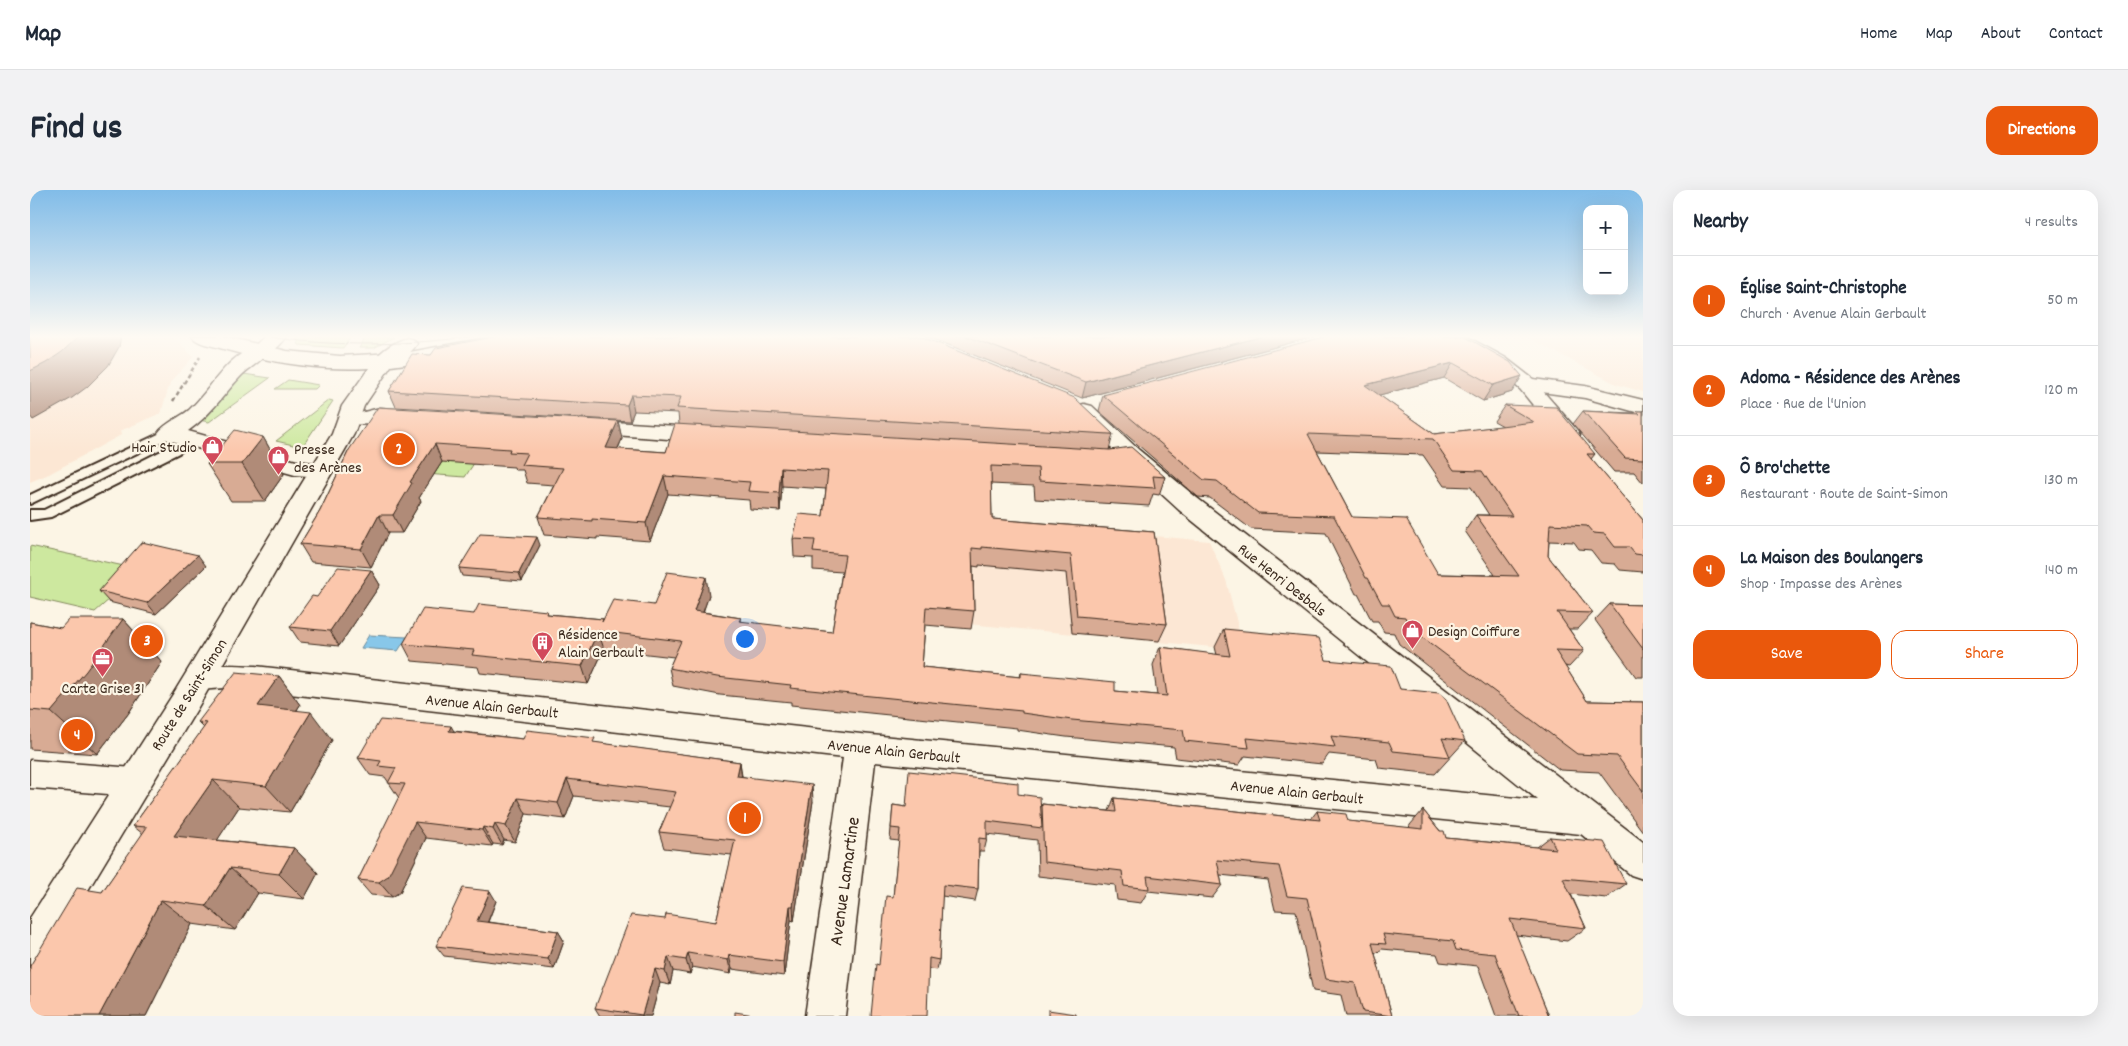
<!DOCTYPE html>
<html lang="en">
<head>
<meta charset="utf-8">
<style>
  :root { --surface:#fff; --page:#f2f2f3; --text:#1f2937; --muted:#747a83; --line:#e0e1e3; --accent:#ea580c }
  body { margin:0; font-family:Dekko,sans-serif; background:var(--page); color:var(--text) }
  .controls { position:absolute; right:15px; top:15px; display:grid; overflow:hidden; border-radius:10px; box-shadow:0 5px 20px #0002 }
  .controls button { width:45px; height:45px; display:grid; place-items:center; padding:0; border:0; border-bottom:1px solid var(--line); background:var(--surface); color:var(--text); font:25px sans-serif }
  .you { position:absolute; left:714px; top:448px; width:18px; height:18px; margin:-12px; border:4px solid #fff; border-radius:50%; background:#1a73e8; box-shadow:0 0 0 8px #1a73e833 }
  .badge { display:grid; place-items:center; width:32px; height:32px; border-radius:50%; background:var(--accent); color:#fff; font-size:16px; font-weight:700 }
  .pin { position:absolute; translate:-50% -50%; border:2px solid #fff; box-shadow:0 1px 5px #0006 }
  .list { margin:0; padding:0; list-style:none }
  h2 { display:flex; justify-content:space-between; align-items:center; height:65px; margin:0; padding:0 20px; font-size:21px }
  h2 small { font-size:16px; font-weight:400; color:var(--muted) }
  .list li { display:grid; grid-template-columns:32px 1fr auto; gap:15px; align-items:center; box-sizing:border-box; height:90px; padding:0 20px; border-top:1px solid var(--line) }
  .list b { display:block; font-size:19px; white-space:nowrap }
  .list p { margin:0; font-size:16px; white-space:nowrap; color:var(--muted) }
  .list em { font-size:16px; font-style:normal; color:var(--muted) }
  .actions { display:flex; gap:10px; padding:15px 20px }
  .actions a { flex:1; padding:11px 0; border:1px solid var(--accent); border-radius:15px; text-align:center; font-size:18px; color:var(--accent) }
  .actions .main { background:var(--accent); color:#fff }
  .map { position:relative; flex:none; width:1613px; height:826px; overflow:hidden; border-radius:15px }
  header { display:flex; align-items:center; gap:30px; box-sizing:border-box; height:70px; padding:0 25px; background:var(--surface); border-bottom:1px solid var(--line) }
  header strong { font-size:24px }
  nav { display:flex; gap:28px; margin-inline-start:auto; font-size:18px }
  .intro { display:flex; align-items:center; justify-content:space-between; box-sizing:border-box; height:120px; padding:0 30px }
  h1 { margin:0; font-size:35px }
  .button { padding:12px 22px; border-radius:15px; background:var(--accent); color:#fff; font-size:18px; font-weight:700 }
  main { display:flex; gap:30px; padding:0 30px }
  aside { flex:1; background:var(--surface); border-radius:15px; box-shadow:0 5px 20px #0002 }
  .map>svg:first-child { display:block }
</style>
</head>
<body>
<header>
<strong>Map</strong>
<nav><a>Home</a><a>Map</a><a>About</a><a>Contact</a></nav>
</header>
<div class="intro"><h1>Find us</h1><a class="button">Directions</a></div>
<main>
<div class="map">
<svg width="1613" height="826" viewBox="0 0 1613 826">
  <rect width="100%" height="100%" fill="#fcf5e5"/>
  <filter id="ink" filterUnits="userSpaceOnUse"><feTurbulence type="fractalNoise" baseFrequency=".02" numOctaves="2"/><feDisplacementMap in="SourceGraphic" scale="10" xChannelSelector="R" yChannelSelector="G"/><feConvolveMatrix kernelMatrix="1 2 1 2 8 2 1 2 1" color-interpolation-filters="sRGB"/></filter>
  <g filter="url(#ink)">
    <path fill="#fce7d4" d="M0 146H138L150 152 163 167 140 193 131 223 90 241 91 245 19 284 0 292Z
      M1613 146V202L1586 194 1497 147Z
      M958 331 1179 351 1196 390 1214 460 895 430Z"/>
    <path fill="#cde89f" stroke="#84895e" d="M266 146 321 147 313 158 269 155Z
      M336 147H364L344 158H329Z
      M207 183 240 188 179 232 169 230Z
      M258 190 289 195 285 199H245Z
      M299 210 303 211 272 257 246 251Z
      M452 261 435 287 369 282Z
      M0 356 113 380 65 422 0 407Z"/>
    <path fill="#88c7e9" stroke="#698898" d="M339 445 377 447 368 461 331 458Z"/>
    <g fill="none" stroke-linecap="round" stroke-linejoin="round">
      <defs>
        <path id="service" d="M139 239 143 240 145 243 143 246 0 314V305Z
          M159 247 165 251 149 263 21 327 0 330V320H14Z"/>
        <path id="minor" d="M227 157 234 159 237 163C230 173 218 178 210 187 193 205 180 226 158 241L266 271 300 275 304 280 300 285 292 287 265 285 131 248 128 243C135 233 149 228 159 220 181 200 197 164 227 157Z
          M1497 189 1504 191 1547 240 1550 245 1547 250 1539 252 1531 250 1490 199 1486 195 1490 191Z
          M1054 214 1062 216 1109 260 1167 308 1613 652V689L1601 685 1551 644 845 572 815 826H775L813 568 225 500 195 498 169 500 159 496 154 488 159 480C180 473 203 475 225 476L831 544 1508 610 1149 320 1046 226 1043 221 1046 216Z
          M350 218 385 221 388 226 385 231C373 234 363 231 351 232 342 232 336 236 326 234L323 229 326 224Z
          M552 230 679 238 687 240 690 245 687 250 679 252 544 242 541 237 544 232Z
          M0 570 104 578 116 582 120 592 116 602 104 606 0 598Z"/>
        <path id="tertiary" d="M235 146H257C249 158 234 171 220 167L217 163Z
          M1411 146H1436L1476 168 1503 189 1555 196 1613 210V224L1555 208 1490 199 1462 176 1414 150Z
          M377 148 384 150 387 154C379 166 362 178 348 174L345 170C351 160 366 151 377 148Z"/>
        <path id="secondary" d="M162 146H193L257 161 310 166 380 162 466 146H504L501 150 426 167 361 176 334 216 324 244 167 519 13 775 0 781V728L145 501 302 244 312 216 339 178C289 181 238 172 190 158 181 155 167 154 162 146Z"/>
      </defs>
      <use href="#service" stroke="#3b2a1e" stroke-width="4"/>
      <use href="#minor" stroke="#3b2a1e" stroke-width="3"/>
      <use href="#tertiary" stroke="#3b2a1e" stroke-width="3"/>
      <use href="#secondary" stroke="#3b2a1e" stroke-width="3"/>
      <path stroke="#3b2a1e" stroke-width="2.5" stroke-dasharray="4 3" stroke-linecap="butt" d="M143 211 170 167"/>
      <use href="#service" fill="#fcf5e5" fill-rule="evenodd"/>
      <use href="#minor" fill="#fcf5e5" fill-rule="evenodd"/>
      <use href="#tertiary" fill="#fcf5e5" fill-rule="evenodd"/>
      <use href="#secondary" fill="#fcf5e5" fill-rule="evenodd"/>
      <path stroke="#3b2a1e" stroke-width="1" d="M234 146C306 158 376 155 448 146"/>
    </g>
    <path fill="#d8ab94" stroke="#3b2a1e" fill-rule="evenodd" d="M896 146H1287L1052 208Z
      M1434 146 1482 202 1453 211 1414 188 1349 205 1404 244 1473 236 1464 231 1475 215 1565 264 1561 269 1613 330V382L1590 380 1585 374 1571 373 1561 360 1549 359 1544 352 1519 351 1518 366 1563 423 1548 439H1539L1554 461 1539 477 1535 476 1557 511 1613 512V642L1569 582 1530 580 1369 454 1364 443 1354 442 1348 431H1342L1328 404H1326L1296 343 1221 339 1180 308 1168 307 1069 221 1073 205ZM1287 261 1393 265 1414 296 1441 297 1459 325H1446L1435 341 1465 385 1408 384 1322 327Z
      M401 165 1083 244 1079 260 1135 287 1129 305 1123 304 1119 316 1005 309 1004 296 961 294 962 329 1124 342 1137 434 1129 451 1042 443 1036 383 949 375V377L943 376 944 421 941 439 895 435 892 477 990 487 991 483 1085 501 1127 505 1123 475 1130 457 1187 465 1185 457 1194 439 1296 470 1370 499 1435 551 1405 584 1349 578 1346 569 1299 564 1292 574 1215 566 1209 575 1146 568 1144 557 1036 547 987 540V538L761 515V512L690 505 643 496 639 478 644 467 574 459 558 494 450 483 448 477 382 471 373 454 444 424H518L573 429 624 415 679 405 673 422 711 428V432L802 442 812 382 783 380V368L764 367 763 349 793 326 796 299 752 296 750 321 720 319 719 310 638 304 620 351 567 347V349L514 345 508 327 524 295 497 293 493 280H485L484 277 412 272 389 308 391 311 372 343H358L341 377 281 372 270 354 290 321 319 260 588 231 592 249 588 259 636 262 649 234 648 223 604 221 600 231 366 217 359 201Z
      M1553 221 1605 223 1607 221H1613V293L1604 282H1584L1543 234Z
      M233 247 254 284 235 311H201L177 274Z
      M510 355 492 391 432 386 429 378Z
      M176 376 126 424 79 412 69 401Z
      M341 380 350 395 309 456 270 452 260 437Z
      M1580 414 1613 415V487H1606L1565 430Z
      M93 429 132 472 98 524 67 564 0 559V432L31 438Z
      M249 486 270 515 267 520 302 550 260 622 209 617 187 650 264 658 288 683 274 709 228 703 205 740 162 734 116 826H0L72 702 113 644 103 636 174 538 168 532Z
      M424 541 493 549 567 553 710 572 712 586 783 611 764 731 761 730 754 786 702 779 701 784 662 777 660 784 643 781 640 795 630 793 621 826H570L565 818 635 729 686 732 702 665 634 658 629 642 640 617 544 606 535 629 496 624 485 652 474 650 472 655 463 654 462 656 396 648 370 702 362 707 341 705 328 690 369 608 355 587 340 585 328 568Z
      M988 604 1011 617 1012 614 1079 621 1084 608 1281 629 1287 621 1318 631 1379 638 1380 635 1393 620 1416 648 1507 657 1520 647 1596 694 1576 708 1541 704 1556 738 1537 751 1486 745 1519 826H1466L1448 776 1410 772 1407 764 1352 759 1345 764 1362 826H1316L1311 805 1283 801 1266 721 1245 720 1238 690 1190 685 1192 695 1182 708 1118 701 1111 713 1087 710 1085 695 1008 686 1007 650 957 644V649L954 661H949L948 699 945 711 912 706 909 770 907 780 899 779 863 707 869 651 860 650 863 615 876 617Z
      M466 711 458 732 528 741 534 751 524 779 414 766 406 756Z"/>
    <path fill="#b08b78" stroke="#3b2a1e" d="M49 146H91L89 157 78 176 57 197 42 208 3 230 0 226V181Z
      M1234 146H1287L1052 208 1056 192Z
      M1423 173 1414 188 1327 211 1335 195Z
      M1492 186 1482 202 1453 211 1463 195Z
      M601 205 604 221 600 231 597 215Z
      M588 231 592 249 580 276 576 258Z
      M233 247 254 284 235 311 212 274Z
      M405 254 412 272 389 308 391 311 372 343 363 325 380 292Z
      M751 278 752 296 750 321 749 303Z
      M634 286 638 304 620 351 616 333Z
      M349 325 358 343 341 377 331 359Z
      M507 347 510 355 492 391 489 383Z
      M168 365 176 376 126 424 117 413Z
      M341 380 350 395 309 456 300 441Z
      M676 387 679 405 667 439 664 421Z
      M93 429 132 472 98 524 67 564 21 522Z
      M568 441 574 459 558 494 552 476Z
      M249 486 270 515 251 544 228 516Z
      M281 522 302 550 260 622 236 596Z
      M421 536 431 553 419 541Z
      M710 572 712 589 707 586Z
      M537 589 544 606 535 629 528 613Z
      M183 590 209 617 173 672 144 646Z
      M782 595 783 611 764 731 763 716Z
      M488 608 496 624 485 652 476 636Z
      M385 632 396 648 370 702 362 707 349 692Z
      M465 634 474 650 472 655 463 639Z
      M453 637 463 654 462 656 452 640Z
      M264 658 288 683 274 709 249 684Z
      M200 678 228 703 205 740 176 716Z
      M460 701 466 711 454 741 447 731Z
      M131 710 162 734 116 826H69Z
      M760 716 761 730 754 786 753 772Z
      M528 741 534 751 524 779 518 769Z
      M658 763 662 777 660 784 656 770Z
      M699 765 702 779 701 784 698 770Z
      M638 767 643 781 640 795 635 781Z
      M625 779 630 793 621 826H612V825Z"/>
    <path fill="#fbc7ac" stroke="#3b2a1e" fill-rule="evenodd" d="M0 146H49L32 162 16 173 0 181Z
      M468 146H890L1045 208 1083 244H1079L647 218 651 207 601 205 597 215 359 201 382 164 401 165 406 158Z
      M936 146H1234L1056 192Z
      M1297 146H1434L1480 172 1492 186 1463 195 1423 173 1335 195 1404 244 1504 232 1475 215 1526 217 1565 264H1557L1613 330V365L1605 364 1599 357H1585L1575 344 1563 343 1557 336 1520 334 1518 366 1563 423 1527 422 1554 461 1525 460 1557 511 1613 512V601L1587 566 1547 564 1380 438 1375 427 1365 426 1359 414H1352L1338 388H1336L1304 326 1228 323 1187 291 1174 290 1073 205ZM1278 244 1403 249 1424 280 1452 281 1482 326 1446 325 1489 386 1408 384 1376 329 1322 327Z
      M348 217 588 231 576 258 636 262 645 234 1080 260 1101 257 1135 287 1123 286 1125 298 1009 291 1008 278 961 276 962 329 1124 342 1137 434 1047 426 1041 365 952 357V359L942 358 944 421 896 417 892 477 991 487V483L1085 492V501L1137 506 1130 457 1200 466 1194 439 1289 448 1296 470 1361 476 1370 499 1409 503 1416 509 1435 551 1412 548 1420 567 1363 561 1359 552 1301 546 1305 557 1217 548 1219 558 1155 551 1153 540 1042 530 992 523V521L760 498 761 495 687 487 639 478 651 451 568 441 552 476 442 465 444 460 373 454 393 419 444 424 449 414 517 421 516 424 573 429 572 432 583 410 624 415 637 382 676 387 664 421 711 428 709 431 802 442 815 365 783 362 785 350 763 349 769 324 793 326 798 281 751 278 749 303 718 301 720 292 634 286 616 333 562 329V331L508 327 533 278 491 275 497 263 479 262 480 259 405 254 380 292 382 293 363 325H349L331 359 270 354 290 321 319 260Z
      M1553 221 1610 224 1607 221H1613V269L1595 268Z
      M205 240 233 247 212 274H177Z
      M450 344 507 347 489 383 429 378Z
      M112 352 168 365 117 413 69 401Z
      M308 377 341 380 300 441 260 437 282 406 287 407Z
      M1580 414 1613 415V459Z
      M39 429H93L56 481 21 522 0 520V432L31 438Z
      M206 482 249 486 228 516 281 522 236 596 183 590 144 646 264 658 249 684 200 678 176 716 131 710 69 826H0V776L47 698 72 702 117 637 103 636 177 533 168 532Z
      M350 530 421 536 419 541 493 549 497 540 565 548 563 552 710 572 707 586 782 595 763 716H760L753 772 699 765 698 770 658 763 656 770 638 767 635 781 625 779 612 825 565 818 601 725 635 729 636 724 686 732 705 650 629 642 646 602 537 589 528 613 488 608 476 636 465 634 463 639 453 637 452 640 385 632 358 686 349 692 328 690 375 594 358 593 366 578 348 576 351 571 328 568Z
      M879 581 988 593V604L1010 607 1012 638 957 631V649L949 648 948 699 913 695 909 770 899 768 897 826H841L846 774 849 775 856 706 863 707 870 639 861 638 863 615 876 617Z
      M1084 608 1290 630 1287 621 1316 624 1318 631 1393 639V620L1410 641H1414L1416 648 1526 659 1520 647 1574 652 1596 694 1533 688 1556 738 1480 729 1519 826H1489L1465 764 1426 760 1423 751 1353 744 1356 754 1342 753 1362 826 1333 822 1325 793 1296 789 1277 708 1257 706 1249 676 1187 670 1192 695 1117 686 1119 699 1094 696 1092 681 1014 672 1012 614 1086 622Z
      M433 698 460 701 447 731 528 741 518 769 406 756Z
      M1018 820 1046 824V826H1018Z
      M705 822 730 826H705Z"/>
  </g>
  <linearGradient id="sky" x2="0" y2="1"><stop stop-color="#81bce8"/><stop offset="0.56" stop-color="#fefaf3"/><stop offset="1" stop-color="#fefaf3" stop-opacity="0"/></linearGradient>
  <rect width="1613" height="262" fill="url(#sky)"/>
  <defs>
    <symbol id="shop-pin" viewBox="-11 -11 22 30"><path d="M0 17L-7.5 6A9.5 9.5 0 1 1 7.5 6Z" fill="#d1495b" stroke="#fcf5e5"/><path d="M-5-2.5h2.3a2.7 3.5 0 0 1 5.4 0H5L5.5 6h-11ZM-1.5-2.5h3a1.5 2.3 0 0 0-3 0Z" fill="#fff"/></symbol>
    <symbol id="building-pin" viewBox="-11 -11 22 30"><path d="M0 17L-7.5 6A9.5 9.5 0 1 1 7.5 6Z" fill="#d1495b" stroke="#fcf5e5"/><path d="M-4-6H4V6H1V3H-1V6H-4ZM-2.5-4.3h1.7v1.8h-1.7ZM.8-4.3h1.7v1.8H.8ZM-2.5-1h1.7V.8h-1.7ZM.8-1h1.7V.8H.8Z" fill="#fff"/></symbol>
    <symbol id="office-pin" viewBox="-11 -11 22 30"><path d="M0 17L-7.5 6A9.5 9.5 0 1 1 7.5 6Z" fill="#d1495b" stroke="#fcf5e5"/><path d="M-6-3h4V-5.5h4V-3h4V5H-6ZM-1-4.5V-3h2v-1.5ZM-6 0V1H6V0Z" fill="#fff"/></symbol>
  </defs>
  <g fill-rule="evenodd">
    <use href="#shop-pin" x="170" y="244" width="25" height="34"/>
    <use href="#shop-pin" x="236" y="254" width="25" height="34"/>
    <use href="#shop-pin" x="1370" y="428" width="25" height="34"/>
    <use href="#building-pin" x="500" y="440" width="25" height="34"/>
    <use href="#office-pin" x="60" y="456" width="25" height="34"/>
  </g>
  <g text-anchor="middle" stroke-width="4.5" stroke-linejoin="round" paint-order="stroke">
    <g font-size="16" fill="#3b2a1e" stroke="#fcf5e5" text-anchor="start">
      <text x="167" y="262" text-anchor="end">Hair Studio</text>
      <text x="264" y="264">Presse<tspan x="264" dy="18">des Arènes</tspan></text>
      <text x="1398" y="446">Design Coiffure</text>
      <text x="528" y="449">Résidence<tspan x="528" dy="18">Alain Gerbault</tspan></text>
      <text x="73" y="503" text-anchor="middle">Carte Grise 31</text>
    </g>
    <g font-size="16" fill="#3b2a1e" stroke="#fcf5e5">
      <text transform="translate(1253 389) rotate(38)" y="6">Rue Henri Desbals</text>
      <text transform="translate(158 504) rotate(-58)" y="6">Route de Saint-Simon</text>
      <text transform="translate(462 515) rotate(6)" y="6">Avenue Alain Gerbault</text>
      <text transform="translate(864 560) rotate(6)" y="6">Avenue Alain Gerbault</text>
      <text transform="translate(1267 601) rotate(6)" y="6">Avenue Alain Gerbault</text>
    </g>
    <g font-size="19" fill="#3b2a1e" stroke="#fcf5e5">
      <text transform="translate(813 691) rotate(-82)" y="7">Avenue Lamartine</text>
    </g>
  </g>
</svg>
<div class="controls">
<button>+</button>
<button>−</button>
</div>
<div class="you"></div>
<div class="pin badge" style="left:715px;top:628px">1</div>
<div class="pin badge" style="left:369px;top:259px">2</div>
<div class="pin badge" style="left:117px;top:451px">3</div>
<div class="pin badge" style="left:47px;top:545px">4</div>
</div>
<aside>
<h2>Nearby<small>4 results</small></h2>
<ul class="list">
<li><span class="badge">1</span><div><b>Église Saint-Christophe</b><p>Church · Avenue Alain Gerbault</p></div><em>50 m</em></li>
<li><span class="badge">2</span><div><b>Adoma - Résidence des Arènes</b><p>Place · Rue de l'Union</p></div><em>120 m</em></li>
<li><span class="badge">3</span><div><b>Ô Bro'chette</b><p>Restaurant · Route de Saint-Simon</p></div><em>130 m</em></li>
<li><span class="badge">4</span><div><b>La Maison des Boulangers</b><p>Shop · Impasse des Arènes</p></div><em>140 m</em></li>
</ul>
<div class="actions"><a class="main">Save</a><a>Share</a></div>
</aside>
</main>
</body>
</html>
